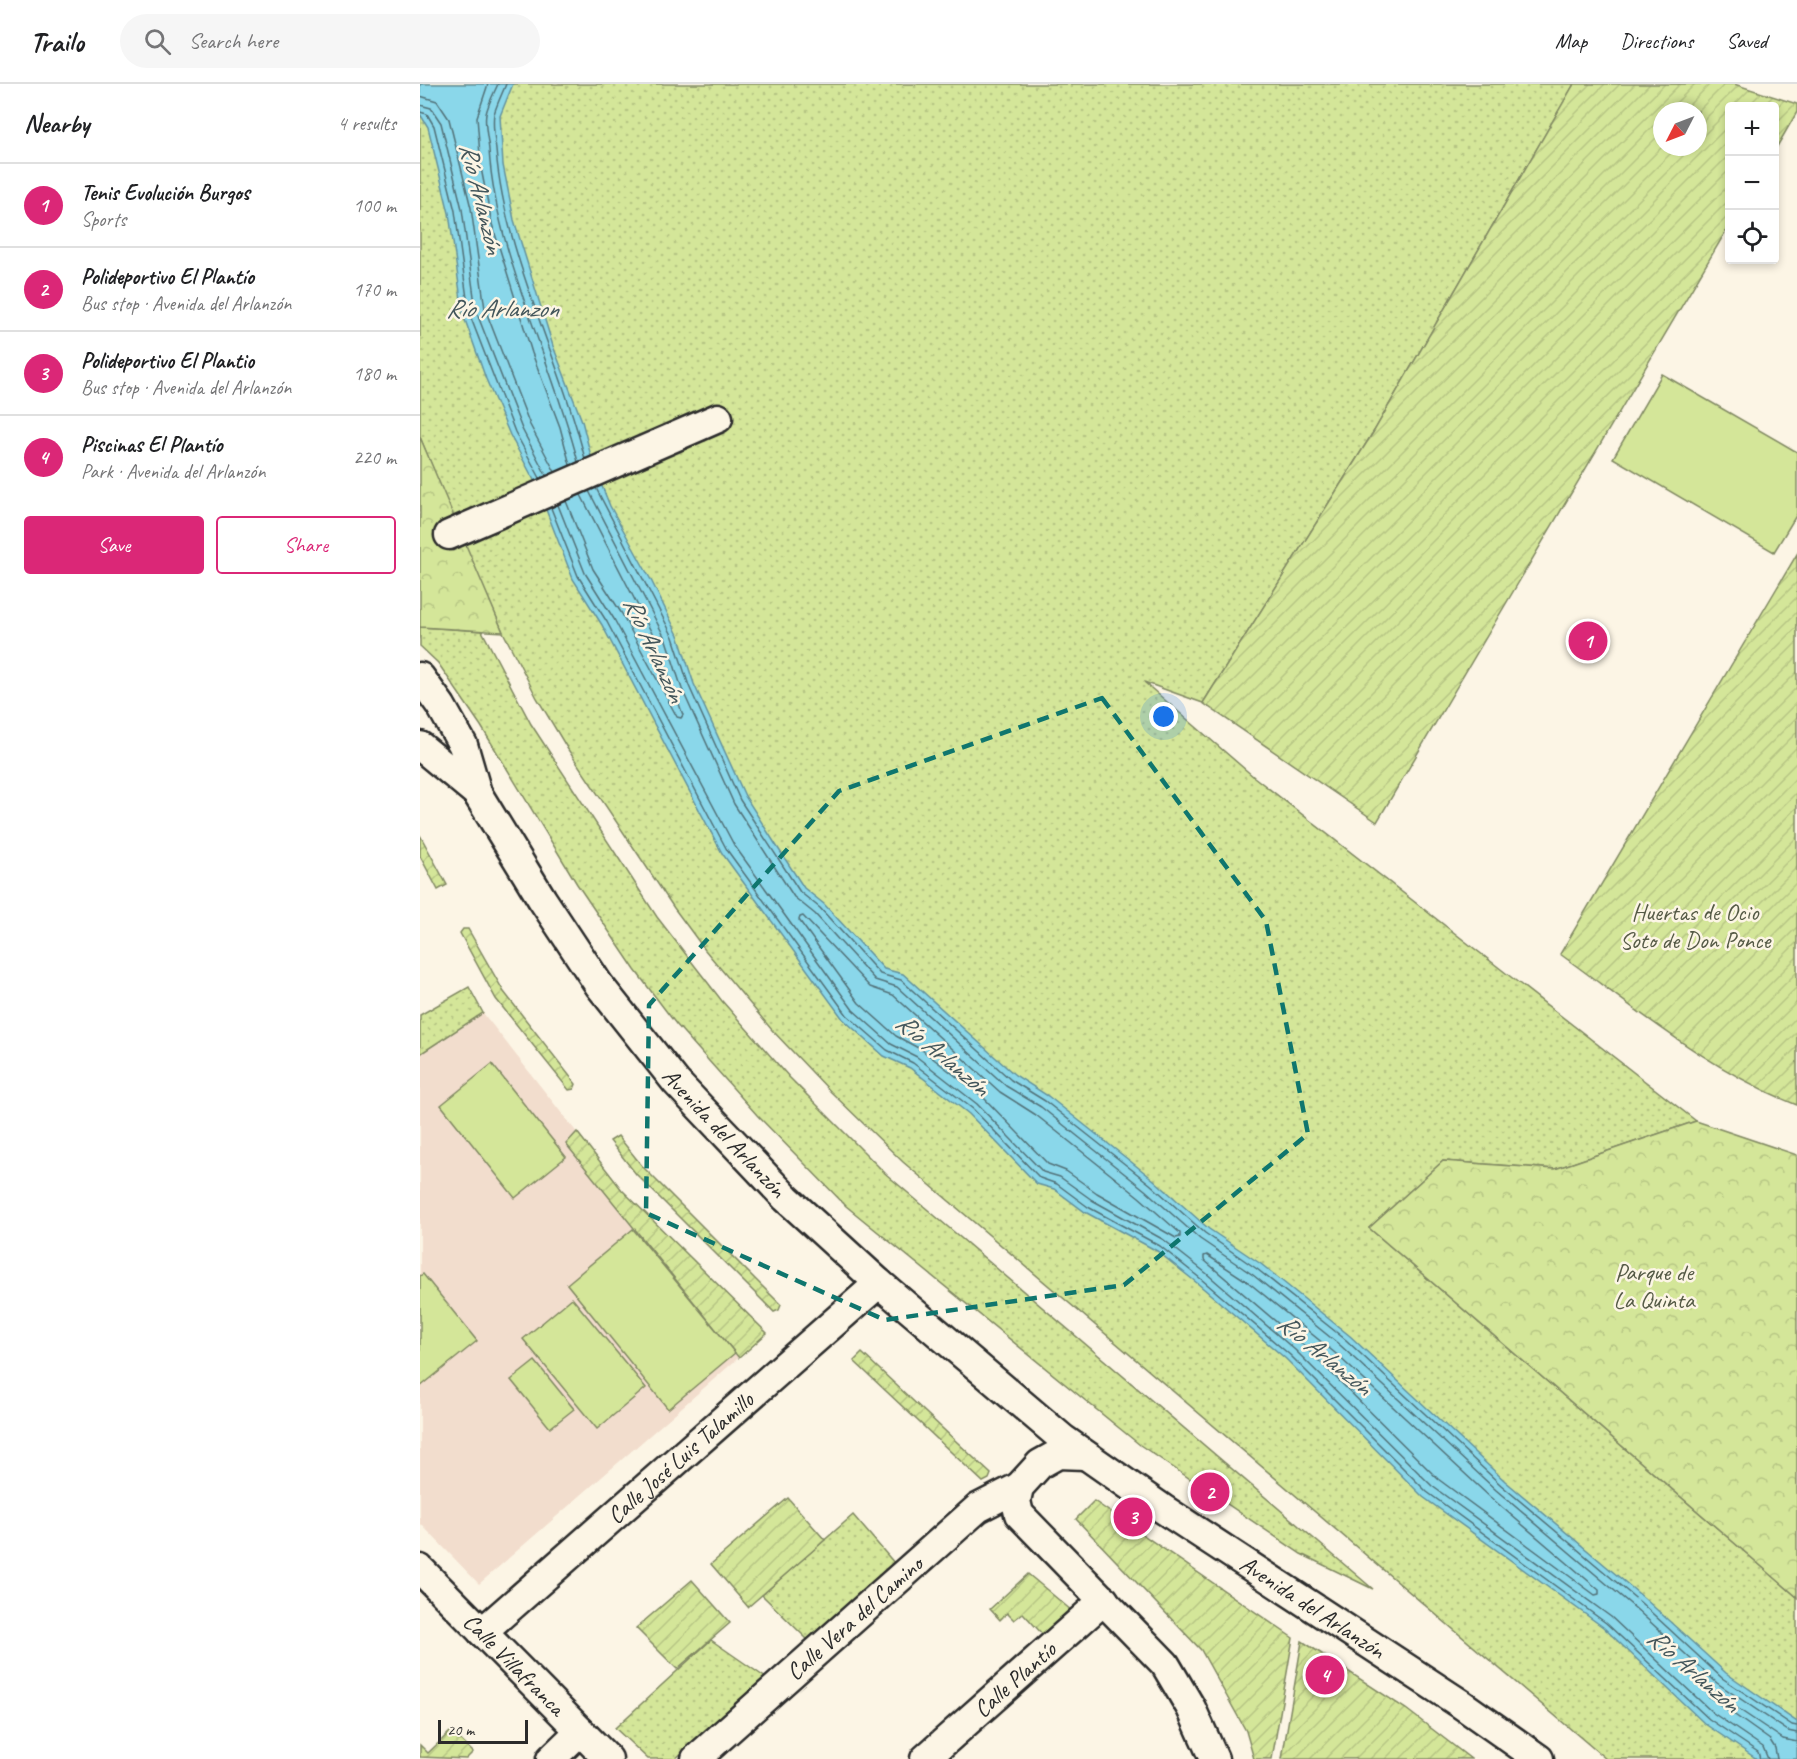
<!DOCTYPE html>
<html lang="en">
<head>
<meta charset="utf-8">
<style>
  :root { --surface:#fff; --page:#f6f6f6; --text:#202124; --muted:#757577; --line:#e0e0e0; --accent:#db2777 }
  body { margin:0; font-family:Caveat,sans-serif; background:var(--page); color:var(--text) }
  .controls { position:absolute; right:18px; top:18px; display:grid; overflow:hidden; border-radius:6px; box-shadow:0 3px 9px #0003 }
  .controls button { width:54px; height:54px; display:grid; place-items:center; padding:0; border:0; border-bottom:2px solid var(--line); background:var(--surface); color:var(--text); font:30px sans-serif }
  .compass { position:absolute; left:1233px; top:18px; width:54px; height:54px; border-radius:50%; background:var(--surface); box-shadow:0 3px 9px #0003; rotate:228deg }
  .scale { position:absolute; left:18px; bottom:15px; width:90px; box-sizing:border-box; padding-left:6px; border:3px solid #2b2b2b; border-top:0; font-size:16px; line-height:21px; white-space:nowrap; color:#2b2b2b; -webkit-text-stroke:4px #fcf5e5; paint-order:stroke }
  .you { position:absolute; left:744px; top:633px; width:21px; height:21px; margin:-15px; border:4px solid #fff; border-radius:50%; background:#1a73e8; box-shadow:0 0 0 9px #1a73e833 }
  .badge { display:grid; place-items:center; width:39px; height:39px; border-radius:50%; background:var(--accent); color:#fff; font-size:20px; font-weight:700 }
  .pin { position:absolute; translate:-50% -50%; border:3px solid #fff; box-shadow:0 2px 6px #0006 }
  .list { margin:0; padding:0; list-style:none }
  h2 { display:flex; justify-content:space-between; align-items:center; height:78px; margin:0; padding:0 24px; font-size:26px }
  h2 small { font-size:20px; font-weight:400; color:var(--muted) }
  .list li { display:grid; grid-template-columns:39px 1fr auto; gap:18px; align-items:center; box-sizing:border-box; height:84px; padding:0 24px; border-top:2px solid var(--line) }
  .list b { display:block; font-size:22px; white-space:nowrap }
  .list p { margin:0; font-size:20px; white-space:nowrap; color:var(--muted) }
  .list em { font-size:20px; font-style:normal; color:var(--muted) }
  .actions { display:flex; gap:12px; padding:18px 24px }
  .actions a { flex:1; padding:14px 0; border:2px solid var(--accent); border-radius:6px; text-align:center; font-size:21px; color:var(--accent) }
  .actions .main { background:var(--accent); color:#fff }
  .icon { flex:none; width:33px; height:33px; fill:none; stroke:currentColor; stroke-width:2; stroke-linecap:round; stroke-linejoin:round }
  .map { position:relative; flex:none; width:1377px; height:1675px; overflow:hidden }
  header { display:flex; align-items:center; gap:36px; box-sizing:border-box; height:84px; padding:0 30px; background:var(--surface); border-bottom:2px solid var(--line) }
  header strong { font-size:28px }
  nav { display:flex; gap:33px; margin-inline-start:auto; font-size:21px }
  .search { width:420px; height:54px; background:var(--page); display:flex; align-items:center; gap:15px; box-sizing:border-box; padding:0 21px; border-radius:33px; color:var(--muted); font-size:22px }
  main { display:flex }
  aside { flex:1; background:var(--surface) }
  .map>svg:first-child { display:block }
</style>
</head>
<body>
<header>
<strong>Trailo</strong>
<div class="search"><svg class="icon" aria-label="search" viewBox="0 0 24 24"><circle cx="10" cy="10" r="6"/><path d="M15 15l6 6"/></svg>Search here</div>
<nav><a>Map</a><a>Directions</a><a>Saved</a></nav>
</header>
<main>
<aside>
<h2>Nearby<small>4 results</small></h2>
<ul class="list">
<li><span class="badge">1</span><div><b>Tenis Evolución Burgos</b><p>Sports</p></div><em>100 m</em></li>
<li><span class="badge">2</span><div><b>Polideportivo El Plantío</b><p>Bus stop · Avenida del Arlanzón</p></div><em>170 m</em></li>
<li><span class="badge">3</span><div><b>Polideportivo El Plantio</b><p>Bus stop · Avenida del Arlanzón</p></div><em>180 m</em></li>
<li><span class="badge">4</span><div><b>Piscinas El Plantío</b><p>Park · Avenida del Arlanzón</p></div><em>220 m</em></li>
</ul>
<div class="actions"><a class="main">Save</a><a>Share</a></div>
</aside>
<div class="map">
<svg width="1377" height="1675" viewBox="0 0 1377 1675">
  <defs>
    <pattern id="grass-dots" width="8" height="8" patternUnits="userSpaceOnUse" patternTransform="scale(1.5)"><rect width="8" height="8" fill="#d4e699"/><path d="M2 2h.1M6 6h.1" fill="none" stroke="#b6c584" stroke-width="1.8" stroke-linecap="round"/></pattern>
    <pattern id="forest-crowns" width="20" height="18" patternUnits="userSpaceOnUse" patternTransform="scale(1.5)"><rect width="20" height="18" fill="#d4e699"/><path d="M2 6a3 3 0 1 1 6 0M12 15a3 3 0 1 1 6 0" fill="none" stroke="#b6c584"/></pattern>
    <pattern id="garden-furrows" width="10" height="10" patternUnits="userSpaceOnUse" patternTransform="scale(1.5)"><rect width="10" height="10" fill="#d4e699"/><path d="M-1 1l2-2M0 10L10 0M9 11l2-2" fill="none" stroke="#b6c584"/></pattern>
  </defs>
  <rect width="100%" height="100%" fill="#fcf5e5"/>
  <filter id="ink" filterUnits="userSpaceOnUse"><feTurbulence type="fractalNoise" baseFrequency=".0167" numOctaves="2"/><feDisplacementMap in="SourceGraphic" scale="12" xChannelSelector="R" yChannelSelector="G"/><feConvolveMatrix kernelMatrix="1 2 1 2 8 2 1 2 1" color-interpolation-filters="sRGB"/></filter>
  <g filter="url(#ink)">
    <path fill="#f2ddcd" d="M63 929 202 1106 347 1249 59 1500 0 1439V970Z"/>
    <path fill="url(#grass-dots)" stroke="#808862" stroke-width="1.5" d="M0 0H1154L954 347 783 619 724 598 834 693 1276 1037 1135 1085 1023 1077 949 1144 1377 1513V1675H1186L483 1078 411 1008 352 946 285 866 254 824 147 664 117 614 83 548 44 460 0 353Z
      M0 543 62 547 111 640 237 833 302 917 370 994 467 1091 953 1505 881 1470 720 1361 426 1122 337 1031 256 940 215 886 157 800 61 642 18 579 0 562Z
      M49 903 63 929 0 970V931Z
      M433 1431 475 1480 388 1556 342 1511Z
      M291 1556 346 1594 255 1675H228L195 1644Z"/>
    <path fill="url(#forest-crowns)" stroke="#808862" stroke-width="1.5" d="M0 353 83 548 0 543Z
      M1276 1037 1377 1071V1513L949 1144 1023 1077 1135 1085Z"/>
    <path fill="url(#garden-furrows)" stroke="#808862" stroke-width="1.5" fill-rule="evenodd" d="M1154 0H1314L1377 20V28L1355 66 1354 22H1310L1309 142 957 738 783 619 954 347ZM1242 27H1278V63H1242Z
      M1377 470V1021C1289 986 1216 925 1140 870Z
      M0 751 27 801 18 806 0 772Z
      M43 845H48L84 908 156 1000 154 1005 149 1006 76 915 40 849Z
      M157 1048 202 1106 347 1249 319 1274 146 1060Z
      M198 1052 223 1083 361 1221 359 1226 354 1228 216 1090 190 1057Z
      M442 1269 571 1390 569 1395 563 1398 434 1277Z
      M368 1414 405 1456 328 1523 291 1480Z
      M674 1417 873 1554 852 1675H834L826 1647 781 1566 656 1435Z
      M608 1490 652 1527 624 1552 603 1529 594 1536 587 1529 580 1536 570 1525Z
      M272 1496 310 1539 257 1585 216 1544Z
      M882 1557 986 1625 1051 1675H862Z
      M31 1647 53 1668 46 1675 0 1673V1661L8 1669Z"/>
    <path fill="#d4e699" stroke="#808862" stroke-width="1.5" d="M1242 290 1377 368V430L1354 468 1193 374Z
      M72 980 146 1073 95 1114 21 1021Z
      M213 1145 315 1269 248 1325 147 1200Z
      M3 1190 57 1257 0 1303V1192Z
      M152 1214 226 1304 177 1345 103 1255Z
      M115 1277 154 1325 130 1344 91 1296Z"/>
    <path fill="#8ad7ea" stroke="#64929e" stroke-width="1.5" d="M0 0H93L80 32 83 81 94 136 133 262 162 337 173 380 190 422 231 496 258 551 274 600 325 712 356 761 384 804 404 820 464 885 483 890 595 991 628 1012 734 1096 789 1145 841 1180 930 1252 1085 1397 1224 1514 1306 1589 1377 1638V1675H1337L1285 1640 1183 1543 1003 1413 866 1275 777 1199 737 1167 665 1128 634 1105 617 1100 549 1030 490 984 464 972 423 935 302 769 182 541 153 495 116 400 90 351 66 295 43 230 29 129 8 43 0 30Z"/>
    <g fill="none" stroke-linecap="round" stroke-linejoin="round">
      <path stroke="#517077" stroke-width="1.5" d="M68 0 57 33 61 84 72 140 112 269 140 343 150 381
        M78 0C74 9 68 20 66 30 64 41 68 55 69 66 76 172 132 275 158 378
        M86 0C82 10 77 20 74 30 72 41 75 55 76 66 84 170 140 274 165 375
        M0 12 17 17 29 35 51 124 65 225 110 341 135 388
        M0 21 11 24 21 39 42 125 56 227 102 345 126 391
        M0 28 7 30 14 42 35 127 49 229 95 348 120 394
        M176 404 253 553 269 602 320 716 380 808 400 824 460 890 481 896 591 996 625 1017 730 1100 785 1149 837 1185 926 1256 1081 1401 1220 1518 1302 1594 1372 1641 1377 1642
        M169 407 246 556 262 605 314 720 374 813 395 830 455 896 477 903 586 1002 621 1023 725 1106 780 1155 833 1191 921 1262 1076 1406 1215 1524 1297 1599 1368 1647 1377 1649
        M146 417 173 485 202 530 257 633 261 634 263 631 237 559 161 411
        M138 421 165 489 194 535 314 761 433 926 471 960 497 973 557 1020 623 1088 640 1093 672 1116 744 1156 786 1189 875 1266 1012 1402 1191 1533 1293 1629 1343 1663 1348 1675
        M131 424 158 492 187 538 307 766 427 931 467 966 493 979 553 1025 620 1094 637 1100 668 1123 740 1162 781 1195 870 1271 1007 1408 1186 1539 1289 1635 1338 1668 1340 1675
        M383 832 450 903 473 911 580 1008 616 1031 719 1113 760 1149V1153L756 1154 677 1109 646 1087 628 1080 563 1013 502 966 476 952 439 919 379 836 380 833Z
        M787 1171 828 1198 915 1269 1070 1413 1179 1506V1510L1175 1511 1018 1395 881 1259 784 1176V1172Z
        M1357 1675 1355 1664 1350 1656 1288 1612 1289 1608H1293L1363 1655 1377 1658"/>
      <defs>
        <g id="street">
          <path d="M29 451 298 334"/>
          <path id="s1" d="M0 593 21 622 43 661 57 709 122 815 179 901 256 998 366 1114 459 1199 643 1355 743 1425 1041 1620 1119 1675"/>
          <path d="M0 662 57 709"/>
          <path d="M665 1371 638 1370 620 1380 599 1403 596 1417 599 1430 745 1580 771 1624 794 1675"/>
          <path id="s2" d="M0 1485 188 1675"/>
          <path id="s3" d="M62 1548 459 1199"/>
          <path d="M131 1675 160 1647"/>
          <path id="s4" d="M276 1675 558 1424 599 1403"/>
          <path id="s5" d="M505 1675 684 1516"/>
        </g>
      </defs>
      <use href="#street" stroke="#2b2b2b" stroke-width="33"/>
      <use href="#street" stroke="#fcf5e5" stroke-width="28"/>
    </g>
  </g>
  <path fill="none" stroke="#0f766e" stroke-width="4.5" stroke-dasharray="12 8" stroke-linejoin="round" d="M682 614 846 837 888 1050 704 1201 465 1236 226 1129 229 921 419 707Z"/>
  <g text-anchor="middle" stroke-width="5" stroke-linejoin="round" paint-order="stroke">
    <g font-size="24" fill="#555a46" stroke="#fcf5e5">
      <text x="1275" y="836">Huertas de Ocio<tspan x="1275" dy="28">Soto de Don Ponce</tspan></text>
      <text x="1234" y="1196">Parque de<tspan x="1234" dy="28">La Quinta</tspan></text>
    </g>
    <g font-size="24" fill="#2b2b2b" stroke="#fcf5e5">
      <text dy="8" stroke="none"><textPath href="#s1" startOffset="552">Avenida del Arlanzón</textPath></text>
      <text dy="8" stroke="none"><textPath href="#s3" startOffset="264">Calle José Luis Talamillo</textPath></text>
      <text dy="8" stroke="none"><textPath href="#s1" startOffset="1310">Avenida del Arlanzón</textPath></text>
      <text dy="8" stroke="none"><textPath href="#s4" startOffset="212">Calle Vera del Camino</textPath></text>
      <text dy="8" stroke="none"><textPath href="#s2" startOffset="134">Calle Villafranca</textPath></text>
      <text dy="8" stroke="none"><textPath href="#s5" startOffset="120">Calle Plantío</textPath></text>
    </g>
    <g font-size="26" font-style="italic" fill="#43565b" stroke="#fcf5e5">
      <text transform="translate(62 114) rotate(76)" y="9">Río Arlanzón</text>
      <text x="82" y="233">Río Arlanzon</text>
      <text transform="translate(235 565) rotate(65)" y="9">Río Arlanzón</text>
      <text transform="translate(523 970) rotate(40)" y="9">Río Arlanzón</text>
      <text transform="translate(905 1270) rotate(39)" y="9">Río Arlanzón</text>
      <text transform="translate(1274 1586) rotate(41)" y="9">Río Arlanzón</text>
    </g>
  </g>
</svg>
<div class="controls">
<button>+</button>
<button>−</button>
<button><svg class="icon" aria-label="locate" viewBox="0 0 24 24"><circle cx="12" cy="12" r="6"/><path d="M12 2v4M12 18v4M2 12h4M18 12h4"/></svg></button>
</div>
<svg class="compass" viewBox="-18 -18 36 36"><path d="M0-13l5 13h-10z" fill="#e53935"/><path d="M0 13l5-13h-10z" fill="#757577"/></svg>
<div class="scale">20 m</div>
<div class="you"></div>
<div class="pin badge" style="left:1168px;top:557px">1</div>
<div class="pin badge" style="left:790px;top:1408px">2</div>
<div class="pin badge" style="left:713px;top:1433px">3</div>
<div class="pin badge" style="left:905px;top:1591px">4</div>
</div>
</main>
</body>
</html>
